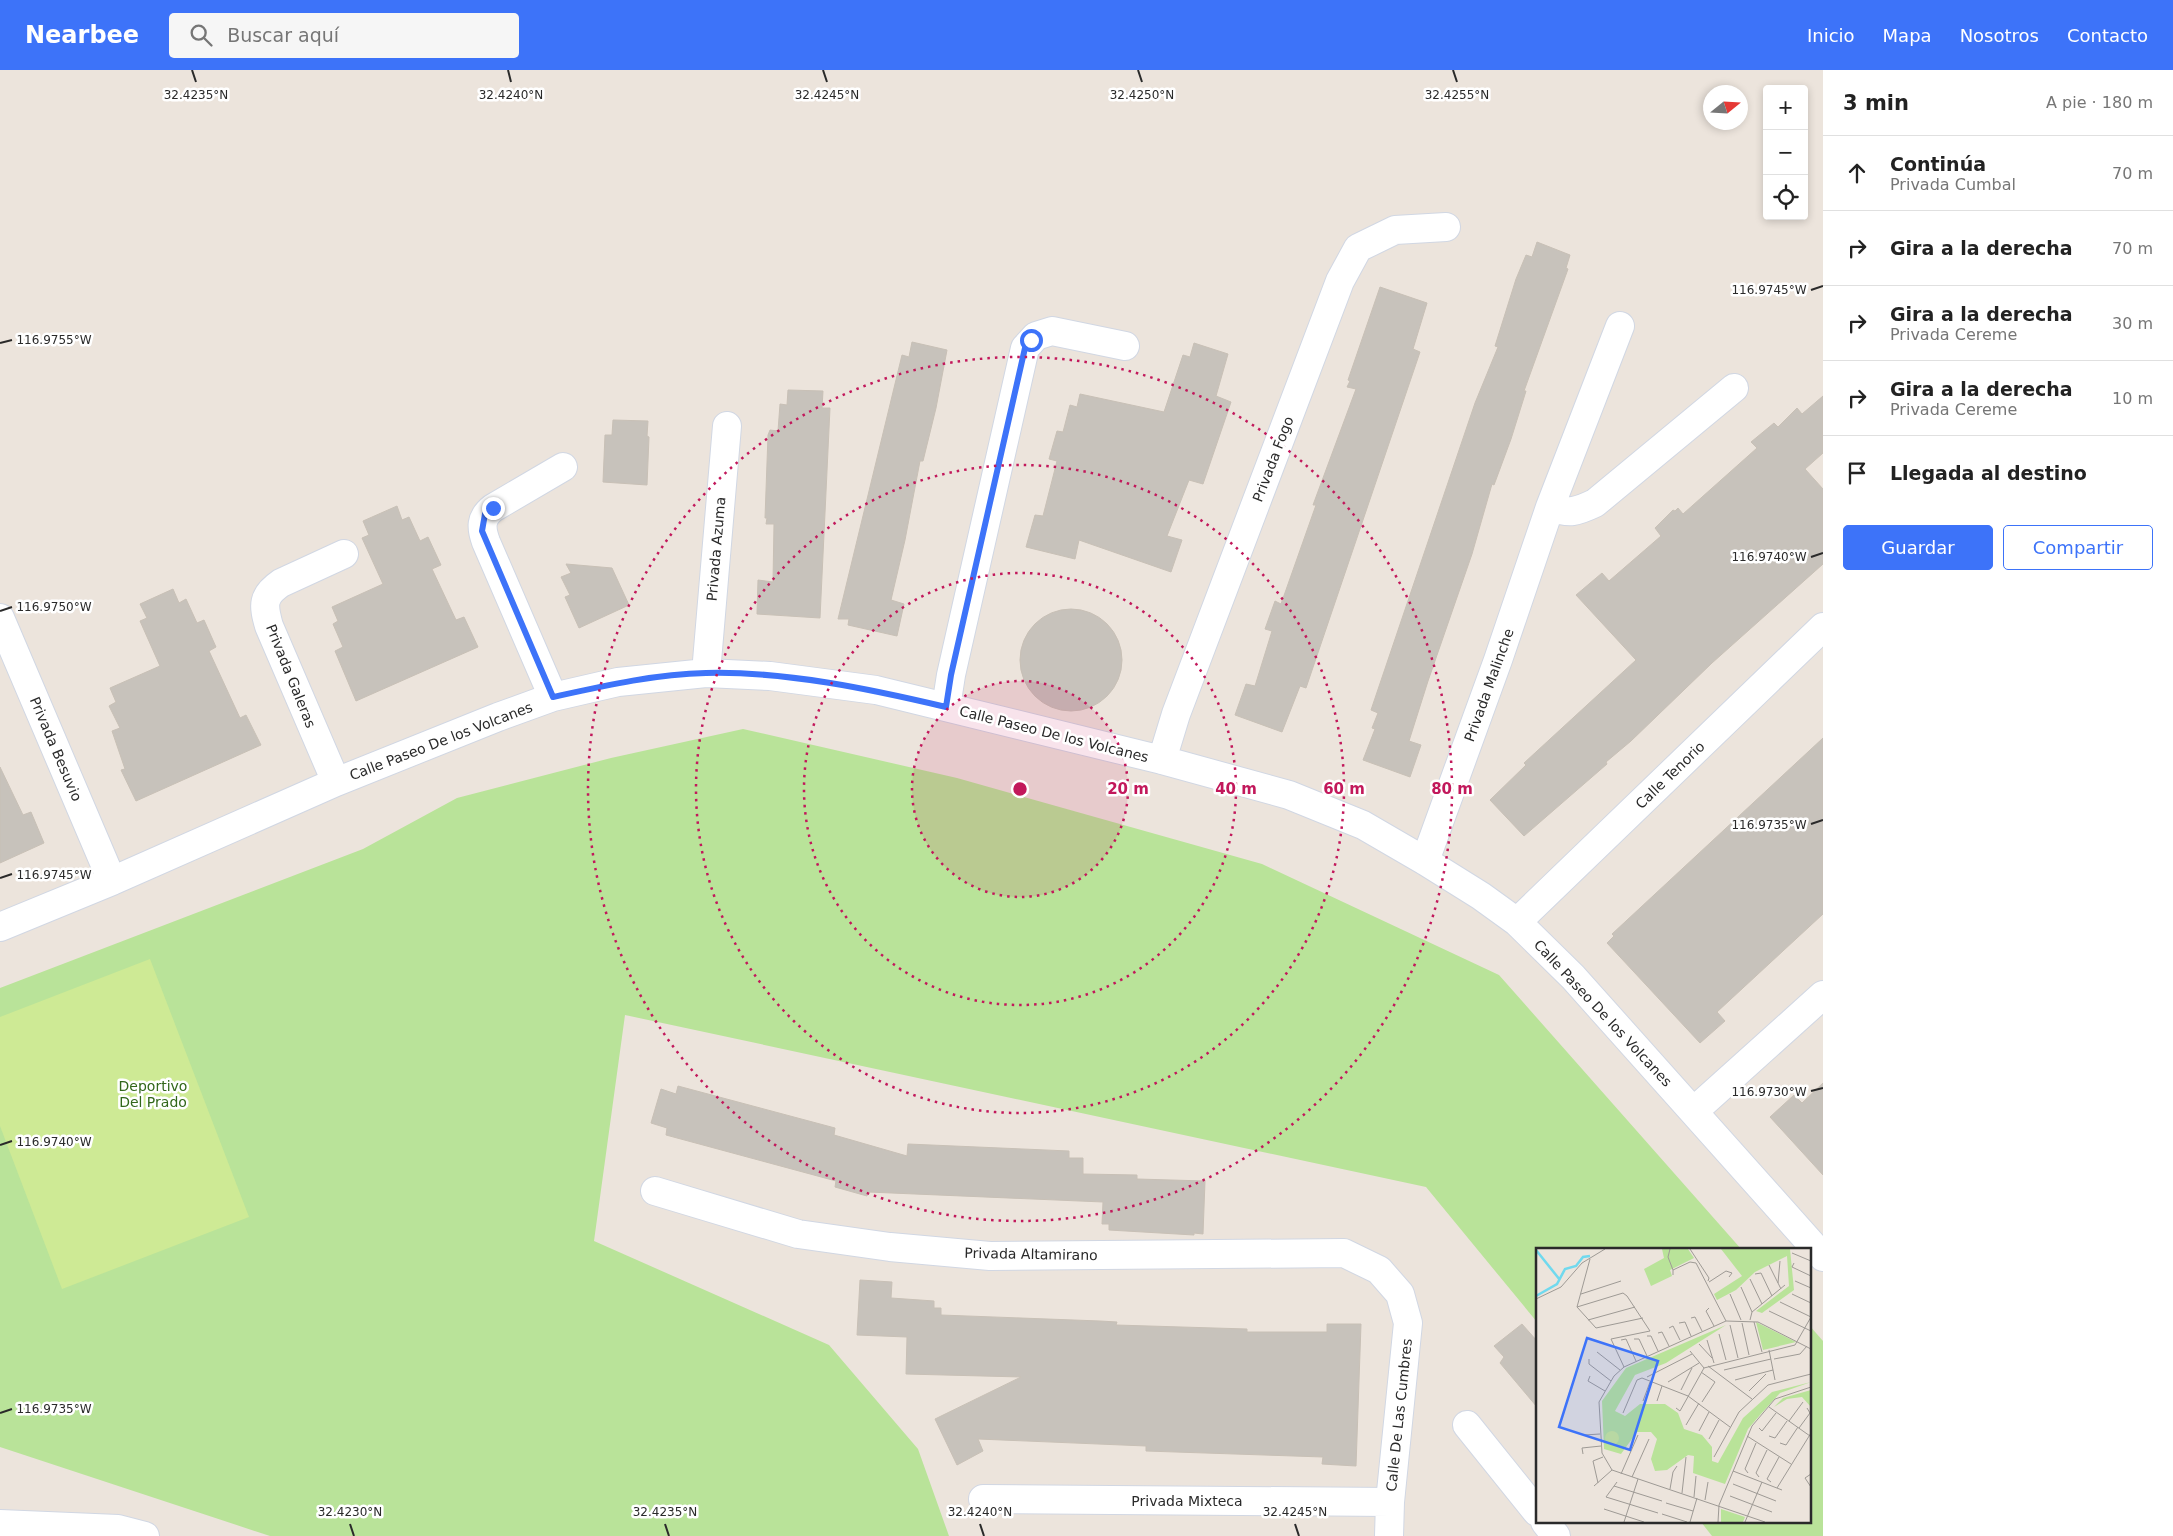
<!DOCTYPE html>
<html lang="es">
<head>
<meta charset="utf-8">
<style>
  :root { --surface:#fff; --page:#f6f6f6; --text:#222; --muted:#767676; --line:#e0e0e0; --accent:#3d73f9 }
  body { margin:0; font-family:"DejaVu Sans",sans-serif; background:var(--page); color:var(--text) }
  .controls { position:absolute; right:15px; top:15px; display:grid; overflow:hidden; border-radius:5px; box-shadow:0 2px 8px #0003 }
  .controls button { width:45px; height:45px; display:grid; place-items:center; padding:0; border:0; border-bottom:1px solid var(--line); background:var(--surface); color:var(--text); font:25px sans-serif }
  .compass { position:absolute; left:1703px; top:15px; width:45px; height:45px; border-radius:50%; background:var(--surface); box-shadow:0 2px 8px #0003; rotate:72deg }
  .stop { position:absolute; width:15px; height:15px; margin:-11px; border:4px solid #3d73f9; border-radius:50%; background:#fff }
  .stop.end { background:#3d73f9; border-color:#fff; box-shadow:0 1px 5px #0008 }
  .list { margin:0; padding:0; list-style:none }
  h2 { display:flex; justify-content:space-between; align-items:center; height:65px; margin:0; padding:0 20px; font-size:21px }
  h2 small { font-size:16px; font-weight:400; color:var(--muted) }
  .list li { display:grid; grid-template-columns:32px 1fr auto; gap:15px; align-items:center; box-sizing:border-box; height:75px; padding:0 20px; border-top:1px solid var(--line) }
  .list b { display:block; font-size:19px; white-space:nowrap }
  .list p { margin:0; font-size:16px; white-space:nowrap; color:var(--muted) }
  .list em { font-size:16px; font-style:normal; color:var(--muted) }
  .actions { display:flex; gap:10px; padding:15px 20px }
  .actions a { flex:1; padding:11px 0; border:1px solid var(--accent); border-radius:5px; text-align:center; font-size:18px; color:var(--accent) }
  .actions .main { background:var(--accent); color:#fff }
  .icon { flex:none; width:28px; height:28px; fill:none; stroke:currentColor; stroke-width:2; stroke-linecap:round; stroke-linejoin:round }
  .map { position:relative; flex:none; width:1823px; height:1466px; overflow:hidden }
  header { display:flex; align-items:center; gap:30px; box-sizing:border-box; height:70px; padding:0 25px; background:var(--accent); color:#fff }
  header strong { font-size:24px }
  nav { display:flex; gap:28px; margin-inline-start:auto; font-size:18px }
  .search { width:350px; height:45px; background:var(--page); display:flex; align-items:center; gap:12px; box-sizing:border-box; padding:0 18px; border-radius:5px; color:var(--muted); font-size:19px }
  main { display:flex }
  aside { flex:1; background:var(--surface) }
  .map>svg:first-child { display:block }
</style>
</head>
<body>
<header>
<strong>Nearbee</strong>
<div class="search"><svg class="icon" aria-label="search" viewBox="0 0 24 24"><circle cx="10" cy="10" r="6"/><path d="M15 15l6 6"/></svg>Buscar aquí</div>
<nav><a>Inicio</a><a>Mapa</a><a>Nosotros</a><a>Contacto</a></nav>
</header>
<main>
<div class="map">
<svg width="1823" height="1466" viewBox="0 0 1823 1466">
  <rect width="100%" height="100%" fill="#ece4dc"/>
  <path fill="#b9e399" d="M743 659 957 708 1262 794 1499 905 1742 1180H1537V1252L1426 1117 625 945 594 1171 829 1275 918 1379 949 1466H270L0 1377V918L363 779 457 728 611 688Z
    M1809 1255 1823 1271V1466H1712L1701 1452H1809Z"/>
  <path fill="#ceea95" d="M150 889 249 1147 62 1219 0 1056V947Z"/>
  <path fill="#c7c2bb" stroke="#c8c0b6" d="M1537 172 1570 185 1566 198 1568 199 1524 321H1526L1511 369 1494 415 1492 414 1472 484 1428 611 1409 671 1421 675 1410 707 1363 690 1375 659 1372 658 1378 643 1371 640 1475 333 1498 277 1495 276 1516 209 1526 185 1532 187Z
    M1380 217 1427 233 1413 279 1420 282 1306 618 1300 616 1282 662 1235 645 1246 614 1255 616 1272 561 1265 559 1275 531 1281 534 1316 435H1313L1356 319 1347 317 1350 311 1348 310Z
    M912 272 947 280 936 338 923 391H920L905 470 891 530 904 534 897 566 848 555 849 549H838L902 285 909 287Z
    M1194 273 1228 284 1216 326 1231 332 1203 414 1189 410 1167 466 1182 470 1171 502 1079 470 1075 489 1026 477 1035 445 1043 446 1057 391 1049 389 1057 361 1063 362 1070 335 1077 337 1080 324 1164 342 1183 285 1190 287Z
    M788 320 823 321 822 338H830L820 548 757 544 758 510 773 512 774 454H766L767 448H765L768 365 770 360 778 361 780 334 787 335Z
    M1823 326V383L1805 399 1823 419V494L1712 593 1631 671 1606 692 1607 694 1524 766 1490 730 1526 695 1524 693 1636 590 1576 525 1602 503 1609 511 1661 466 1655 458 1673 440 1675 441 1678 438 1683 444 1757 378 1751 372 1774 353 1778 357 1797 338 1802 344Z
    M613 350 648 351 647 366 649 367 647 415 603 412 605 365H612Z
    M397 436 402 450 409 447 420 471 428 467 441 495 432 499 456 550 464 547 478 577 356 631 335 581 343 577 333 554 338 551 332 537 383 514 362 468 369 465 363 451Z
    M566 494 612 498 629 535 579 558 565 527 570 525 561 507 571 503Z
    M173 519 179 533 186 529 197 553 204 550 216 577 209 581 240 648 246 645 261 675 136 731 121 700 125 699 112 661 120 658 109 636 116 632 110 618 160 596 140 551 147 548 140 534Z
    M1020 590a51 51 0 1 1 102 0a51 51 0 1 1-102 0Z
    M1823 668V844L1717 942 1725 951 1700 973 1607 873 1614 866 1612 864Z
    M0 697 23 745 31 742 44 773 0 793Z
    M1823 1013V1105L1770 1047 1794 1025 1802 1033Z
    M678 1016 835 1058 834 1065 907 1086 908 1074 1069 1081V1088H1083V1104L1137 1105V1109L1205 1111 1203 1164 1194 1163V1165L1109 1160V1154H1102L1103 1132 868 1122 867 1126 835 1117 836 1111 666 1065 667 1058 651 1053 661 1019 676 1024Z
    M860 1210 892 1212 891 1228 934 1231V1238H941V1245L1100 1251 1117 1252 1116 1255 1247 1259V1262H1327V1254H1361L1356 1396 1322 1394 1323 1387 1146 1381V1376L978 1369 983 1381 957 1395 935 1349 1021 1307 906 1304 907 1267 857 1265Z
    M1522 1254 1537 1271V1337L1500 1293 1504 1287 1494 1276Z"/>
  <g fill="none" stroke-linecap="round" stroke-linejoin="round">
    <defs>
      <path id="minor" d="M1550 437C1570 444 1576 442 1595 433L1734 318
        M0 548 112 811
        M706 603 727 356
        M553 627 486 472C481 458 480 448 493 438L563 397
        M946 637 951 605 1025 278 1036 266 1052 261 1125 276
        M1162 690 1176 644 1340 211 1358 178 1395 160 1446 157
        M336 712 269 556C263 535 262 526 281 513L344 484
        M1425 791 1498 590 1550 437 1620 256
        M1517 852 1823 557
        M0 857 112 811 336 712 498 647 553 627 618 612 706 603 770 606 876 620 1162 690 1289 725 1363 755 1425 791 1481 826 1517 852 1573 907 1823 1187
        M1694 1041 1823 925
        M655 1121 798 1164 890 1177 990 1186 1344 1183 1379 1200 1400 1224 1408 1253 1390 1432 1389 1466
        M1467 1355 1537 1442
        M983 1429 1390 1432
        M1545 1452 1556 1466
        M0 1454 118 1459 145 1466"/>
    </defs>
    <use href="#minor" stroke="#d1d7e3" stroke-width="30"/>
    <use href="#minor" stroke="#fff" stroke-width="28"/>
  </g>
  <g fill="none" stroke-linecap="round" stroke-linejoin="round">
    <path stroke="#3d73f9" stroke-width="6" d="M493 438 485 444 482 461 553 627C603 616 655 604 706 603 785 601 870 619 946 637L951 605 1025 278 1031 270"/>
  </g>
  <path fill="none" stroke="#2a2a2a" stroke-width="2" d="M192 0 196 12M508 0 511 12M823 0 827 12M1138 0 1142 12M1453 0 1457 12M1811 220 1823 216M0 273 12 270M1811 487 1823 483M0 541 12 537M1811 754 1823 750M0 808 12 804M1811 1021 1823 1018M0 1075 12 1071M0 1343 12 1339M350 1454 354 1466M665 1454 669 1466M980 1454 984 1466M1295 1454 1299 1466"/>
  <circle cx="1020" cy="719" r="108" fill="#c2185b" fill-opacity=".12"/>
  <g fill="none" stroke="#c2185b" stroke-width="2.5" stroke-dasharray="2.5 5">
    <circle cx="1020" cy="719" r="108"/>
    <circle cx="1020" cy="719" r="216"/>
    <circle cx="1020" cy="719" r="324"/>
    <circle cx="1020" cy="719" r="432"/>
  </g>
  <g text-anchor="middle" stroke-width="5" stroke-linejoin="round" paint-order="stroke">
    <g font-size="14" fill="#2a2a2a" stroke="#fff">
      <text transform="translate(1273 389) rotate(-69)" y="5">Privada Fogo</text>
      <text transform="translate(716 479) rotate(-85)" y="5">Privada Azuma</text>
      <text transform="translate(291 606) rotate(68)" y="5">Privada Galeras</text>
      <text transform="translate(1489 615) rotate(-70)" y="5">Privada Malinche</text>
      <text transform="translate(1054 664) rotate(14)" y="5">Calle Paseo De los Volcanes</text>
      <text transform="translate(441 671) rotate(-21)" y="5">Calle Paseo De los Volcanes</text>
      <text transform="translate(56 679) rotate(67)" y="5">Privada Besuvio</text>
      <text transform="translate(1670 705) rotate(-44)" y="5">Calle Tenorio</text>
      <text transform="translate(1603 943) rotate(47)" y="5">Calle Paseo De los Volcanes</text>
      <text transform="translate(1031 1184) rotate(1)" y="5">Privada Altamirano</text>
      <text transform="translate(1399 1345) rotate(-84)" y="5">Calle De Las Cumbres</text>
      <text x="1187" y="1436">Privada Mixteca</text>
    </g>
    <g font-size="14" fill="#32671a" stroke="#fff">
      <text x="153" y="1021">Deportivo<tspan x="153" dy="16">Del Prado</tspan></text>
    </g>
  </g>
  <g transform="translate(1536 1178)">
    <rect width="275" height="275" fill="#ece4dc"/>
    <path d="M126 1H152L158 10 134 22 136 28 115 38 108 21 128 10ZM185 1H254L258 42 226 65 220 63 253 38 251 8 219 24 200 42 181 52 178 46 206 28ZM220 74 260 94 227 102ZM190 77 130 115 99 127 79 163 89 168 104 156H129L142 165 148 181 166 187 176 199V213L182 215 207 170 236 144 275 134 244 145 224 167 212 181 189 236 157 225 158 208 152 207 131 222 119 223 115 211 121 191 115 184H101L85 206 68 201 66 153 90 120ZM275 142V159L266 149 251 151 238 159 247 150ZM185 261 209 269 207 274H185Z" fill="#b9e399"/>
    <path d="M69 190a7 7 0 1 1 14 0a7 7 0 1 1-14 0Z" fill="#ceea95"/>
    <path fill="none" stroke="#70d9ee" stroke-width="2.5" d="M0 2 24 32M0 48 21 36 29 21 40 18 47 9 54 8"/>
    <path fill="none" stroke="#9e9a95" stroke-width="1" d="M134 1 132 9 137 22M154 1 173 30 172 33M256 5 275 13M258 15 256 19 275 28M233 17 245 41M219 26 225 25 236 48M137 27V22L154 14 160 15 190 73M214 31 226 56M259 33 275 40M173 34 190 23 196 25 193 29M242 35 244 13M205 39 216 64M45 46 85 33M194 46 205 72M256 46 275 55M0 51 25 39 46 15 69 1M244 54 275 69M41 59 87 45 91 48 114 83 75 91 88 119M41 59 60 80 107 70M41 59 54 11M173 60 170 63 178 78M233 63 275 83M155 70 159 69 166 83M52 72 99 59M214 72 216 64 249 37M218 74 226 104M143 75 149 74 155 88M206 75 213 107M194 77 202 110M133 80 137 78 144 92M122 85 126 84 133 98M183 86 190 112M111 88H115L122 103M98 91H103L111 108M85 92 90 91 100 113M171 92 178 115M163 96 176 110M233 102 239 132M154 103 168 120M61 104 84 122M53 111V116L75 133M238 111 264 106 271 98M172 118 216 151M188 122 235 111M165 124 179 134 166 154M54 128 52 133 69 143M111 129 156 106M199 132 237 122M132 134 163 115M145 142 156 120M213 143 230 126M107 153 114 134M121 153 126 138M233 159 274 188M140 160 144 163 168 120 259 97 275 69M87 165 101 132 106 130 152 148 194 179M253 173 267 154M150 177 163 155M223 180 226 183 240 165M263 180 274 165 271 160M163 183 173 164M48 187 64 186M211 188 255 216M233 188 239 190 251 173M173 191 183 172M244 195 250 197 262 179M47 206 46 200 65 198M178 209 203 164 232 137 275 126M197 223 246 242M212 225 209 221 220 195M85 226 102 187M275 226 269 230 275 239M96 229 113 191M223 229 220 225 231 202M81 234 70 249 122 265M235 234 231 231 243 209M62 235 57 213 67 209M197 236 240 253M58 238 76 222M78 238 126 253M241 240 275 185M134 241 137 224 141 218M146 245 150 209M194 248 236 264M158 249 160 228M169 252 172 234M130 255 157 263M68 261 108 274M126 266 151 274M88 274 102 231M154 274 161 250M182 274 183 257 216 178 239 151 275 139M209 274 226 234M229 274 76 222 66 205 63 154 78 128 88 119 190 73 222 74 275 101"/>
    <path fill="#3d73f9" fill-opacity="0.15" stroke="#3d73f9" stroke-width="2.5" d="M51 90 122 113 94 202 23 179Z"/>
    <rect width="275" height="275" fill="none" stroke="#2a2a2a" stroke-width="2.5"/>
  </g>
  <g font-size="12" text-anchor="middle" fill="#2a2a2a" stroke="#fff" stroke-width="5" stroke-linejoin="round" paint-order="stroke">
    <text x="196" y="29">32.4235°N</text>
    <text x="511" y="29">32.4240°N</text>
    <text x="827" y="29">32.4245°N</text>
    <text x="1142" y="29">32.4250°N</text>
    <text x="1457" y="29">32.4255°N</text>
    <text x="1769" y="224">116.9745°W</text>
    <text x="54" y="274">116.9755°W</text>
    <text x="1769" y="491">116.9740°W</text>
    <text x="54" y="541">116.9750°W</text>
    <text x="1769" y="759">116.9735°W</text>
    <text x="54" y="809">116.9745°W</text>
    <text x="1769" y="1026">116.9730°W</text>
    <text x="54" y="1076">116.9740°W</text>
    <text x="54" y="1343">116.9735°W</text>
    <text x="350" y="1446">32.4230°N</text>
    <text x="665" y="1446">32.4235°N</text>
    <text x="980" y="1446">32.4240°N</text>
    <text x="1295" y="1446">32.4245°N</text>
  </g>
  <circle cx="1020" cy="719" r="8" fill="#c2185b" stroke="#fff" stroke-width="2.5"/>
  <g font-size="15" text-anchor="middle" font-weight="bold" fill="#c2185b" stroke="#fff" stroke-width="5" stroke-linejoin="round" paint-order="stroke">
    <text x="1128" y="724">20 m</text>
    <text x="1236" y="724">40 m</text>
    <text x="1344" y="724">60 m</text>
    <text x="1452" y="724">80 m</text>
  </g>
</svg>
<div class="controls">
<button>+</button>
<button>−</button>
<button><svg class="icon" aria-label="locate" viewBox="0 0 24 24"><circle cx="12" cy="12" r="6"/><path d="M12 2v4M12 18v4M2 12h4M18 12h4"/></svg></button>
</div>
<svg class="compass" viewBox="-18 -18 36 36"><path d="M0-13l5 13h-10z" fill="#e53935"/><path d="M0 13l5-13h-10z" fill="#767676"/></svg>
<div class="stop" style="left:1031px;top:270px"></div>
<div class="stop end" style="left:493px;top:438px"></div>
</div>
<aside>
<h2>3 min<small>A pie · 180 m</small></h2>
<ul class="list">
<li><svg class="icon" aria-label="ahead" viewBox="0 0 24 24"><path d="M12 20V5M6 11l6-6 6 6"/></svg><div><b>Continúa</b><p>Privada Cumbal</p></div><em>70 m</em></li>
<li><svg class="icon" aria-label="right" viewBox="0 0 24 24"><path d="M7 20v-9h11M14 6l5 5-5 5"/></svg><div><b>Gira a la derecha</b></div><em>70 m</em></li>
<li><svg class="icon" aria-label="right" viewBox="0 0 24 24"><path d="M7 20v-9h11M14 6l5 5-5 5"/></svg><div><b>Gira a la derecha</b><p>Privada Cereme</p></div><em>30 m</em></li>
<li><svg class="icon" aria-label="right" viewBox="0 0 24 24"><path d="M7 20v-9h11M14 6l5 5-5 5"/></svg><div><b>Gira a la derecha</b><p>Privada Cereme</p></div><em>10 m</em></li>
<li><svg class="icon" aria-label="arrive" viewBox="0 0 24 24"><path d="M6 21V4h12l-3 4 3 4H6"/></svg><div><b>Llegada al destino</b></div></li>
</ul>
<div class="actions"><a class="main">Guardar</a><a>Compartir</a></div>
</aside>
</main>
</body>
</html>
